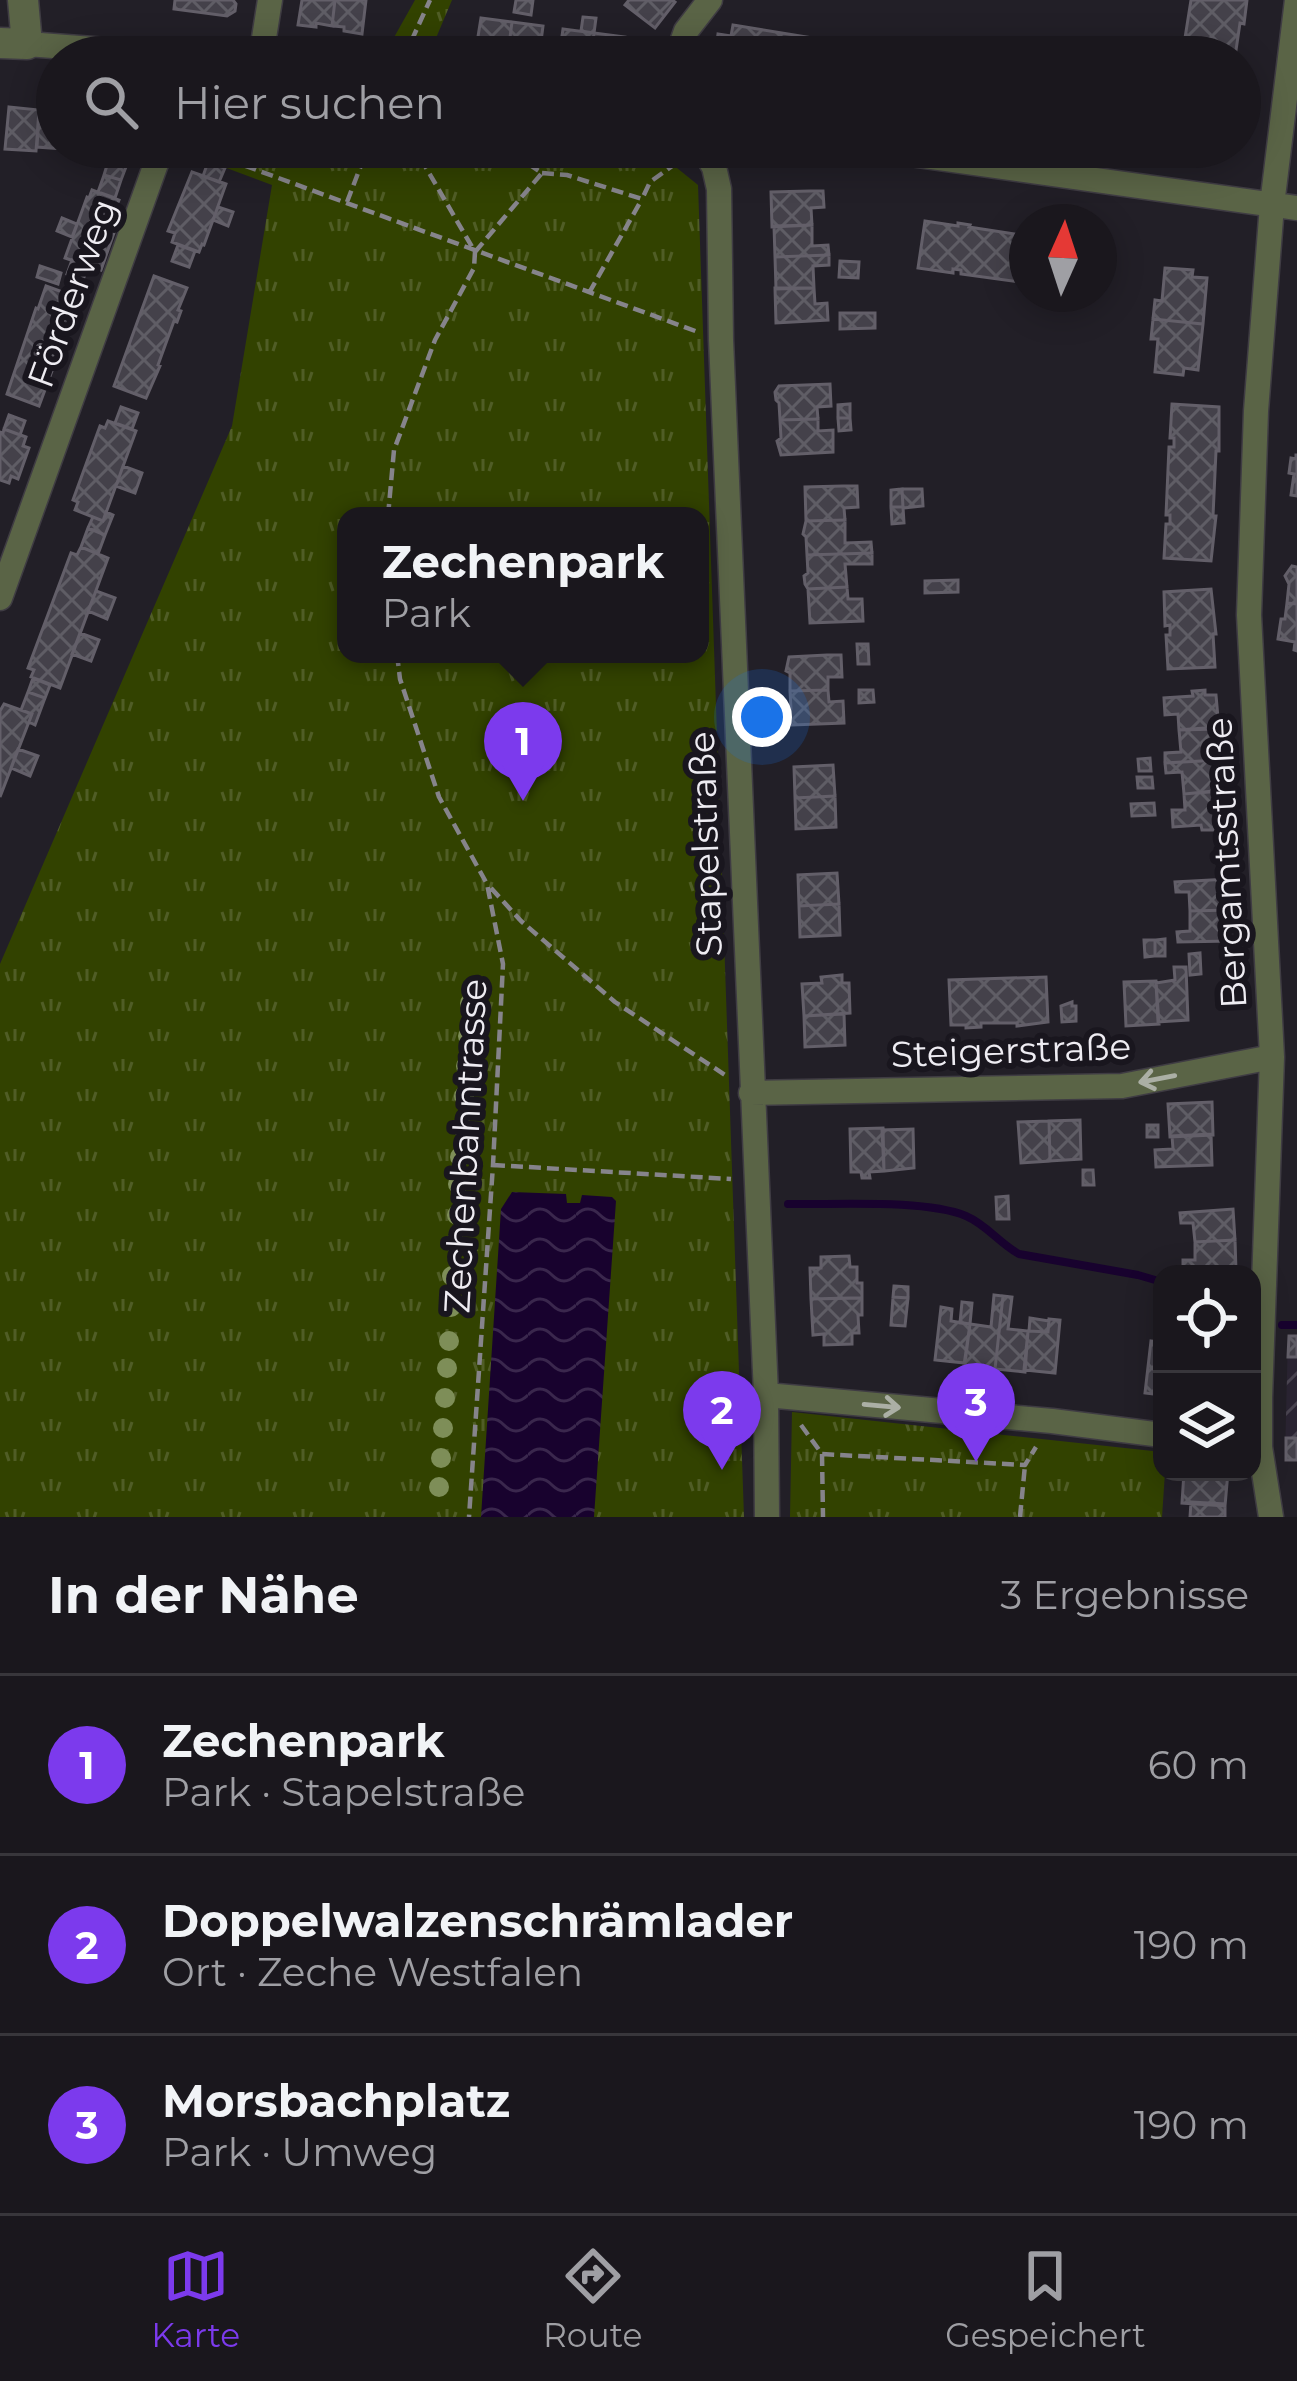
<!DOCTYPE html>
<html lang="de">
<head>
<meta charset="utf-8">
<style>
  :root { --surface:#1a171d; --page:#27242a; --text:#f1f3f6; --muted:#9f9fa4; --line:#38363b; --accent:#7c3aed }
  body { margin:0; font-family:Montserrat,sans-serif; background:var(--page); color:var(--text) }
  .controls { position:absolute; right:36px; bottom:36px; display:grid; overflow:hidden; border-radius:24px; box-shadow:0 6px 30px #0003 }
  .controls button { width:108px; height:108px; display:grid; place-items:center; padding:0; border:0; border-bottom:3px solid var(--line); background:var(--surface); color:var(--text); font:60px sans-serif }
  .compass { position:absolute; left:1009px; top:204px; width:108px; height:108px; border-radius:50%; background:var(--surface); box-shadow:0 6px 30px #0003; rotate:3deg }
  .you { position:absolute; left:762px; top:717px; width:42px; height:42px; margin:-30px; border:9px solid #fff; border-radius:50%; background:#1a73e8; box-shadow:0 0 0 18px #1a73e833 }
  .badge { display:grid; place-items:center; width:78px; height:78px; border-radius:50%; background:var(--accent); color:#fff; font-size:39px; font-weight:700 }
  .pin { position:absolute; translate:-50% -99px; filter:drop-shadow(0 3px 6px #0008) }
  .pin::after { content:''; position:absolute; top:63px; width:42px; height:36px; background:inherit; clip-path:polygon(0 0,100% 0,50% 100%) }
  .popup { position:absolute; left:337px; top:507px; width:372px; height:156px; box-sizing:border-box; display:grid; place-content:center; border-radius:24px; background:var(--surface); filter:drop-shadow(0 3px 9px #0005); font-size:39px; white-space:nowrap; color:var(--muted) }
  .popup b { font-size:45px; color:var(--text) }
  .popup::after { content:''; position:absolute; left:50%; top:100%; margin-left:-24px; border:24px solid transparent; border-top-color:var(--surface) }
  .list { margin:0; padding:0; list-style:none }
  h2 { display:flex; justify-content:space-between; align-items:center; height:156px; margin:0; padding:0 48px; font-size:51px }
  h2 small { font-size:39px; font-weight:400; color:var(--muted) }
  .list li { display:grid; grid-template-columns:78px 1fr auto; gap:36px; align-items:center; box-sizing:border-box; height:180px; padding:0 48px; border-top:3px solid var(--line) }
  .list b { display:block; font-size:45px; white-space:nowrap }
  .list p { margin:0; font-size:39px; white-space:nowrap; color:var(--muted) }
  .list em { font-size:39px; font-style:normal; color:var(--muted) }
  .icon { flex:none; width:66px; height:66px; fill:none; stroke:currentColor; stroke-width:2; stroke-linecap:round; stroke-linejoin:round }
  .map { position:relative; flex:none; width:1297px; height:1517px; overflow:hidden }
  .search { position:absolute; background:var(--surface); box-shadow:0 6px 30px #0003; left:36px; right:36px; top:36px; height:132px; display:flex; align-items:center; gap:30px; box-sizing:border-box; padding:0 42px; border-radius:66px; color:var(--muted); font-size:45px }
  .sheet { height:696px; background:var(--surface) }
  nav { display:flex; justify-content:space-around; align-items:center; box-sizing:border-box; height:168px; border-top:3px solid var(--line); background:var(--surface); font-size:33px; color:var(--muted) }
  nav a { display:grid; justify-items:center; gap:6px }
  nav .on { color:var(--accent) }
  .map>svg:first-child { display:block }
</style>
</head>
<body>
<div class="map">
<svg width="1297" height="1517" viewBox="0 0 1297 1517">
  <defs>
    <pattern id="industrial-furrows" width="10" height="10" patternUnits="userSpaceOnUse" patternTransform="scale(3)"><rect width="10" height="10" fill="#2a2432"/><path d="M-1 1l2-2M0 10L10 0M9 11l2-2" fill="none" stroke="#494450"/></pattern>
    <pattern id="grass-tufts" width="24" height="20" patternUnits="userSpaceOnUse" patternTransform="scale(3)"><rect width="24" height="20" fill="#324200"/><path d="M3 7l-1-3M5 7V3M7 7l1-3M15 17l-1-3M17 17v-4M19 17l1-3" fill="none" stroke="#505d26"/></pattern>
    <pattern id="water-waves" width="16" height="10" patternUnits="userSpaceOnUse" patternTransform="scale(3)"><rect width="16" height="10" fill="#18022e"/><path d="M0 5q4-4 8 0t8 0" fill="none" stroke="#3a274d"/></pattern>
    <pattern id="building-cross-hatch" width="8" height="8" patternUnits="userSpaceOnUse" patternTransform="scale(3)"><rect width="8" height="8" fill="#44414a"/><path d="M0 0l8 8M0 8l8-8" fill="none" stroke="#5f5d65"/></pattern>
  </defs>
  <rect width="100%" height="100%" fill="#221f27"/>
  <path fill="url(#industrial-furrows)" d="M1288 1335H1297V1459H1285Z"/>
  <path fill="url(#grass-tufts)" fill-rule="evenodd" d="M415 0H452L428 57H383Z
    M191 147H651L698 185 744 1517H0V964L232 426 272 185 189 154ZM346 516H700V654H346Z
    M792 1412 1162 1452V1472H1165L1162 1517H790Z"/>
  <path fill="url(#water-waves)" d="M512 1192 566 1194 567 1203H580L582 1195 612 1197 616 1201 594 1517H481L501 1209Z"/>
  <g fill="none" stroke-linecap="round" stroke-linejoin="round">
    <path stroke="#18022e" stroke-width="8" d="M788 1204C836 1205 924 1199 966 1216 987 1225 999 1243 1019 1254L1138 1275 1162 1282
      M1282 1325H1297"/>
  </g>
  <path fill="url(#building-cross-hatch)" stroke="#635f69" stroke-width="3" d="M175 0H233L236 4 235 11 227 16 174 9Z
    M302 0H335L332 26 316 23V27L298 25Z
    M335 0H366L362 34 344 31V27L332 26Z
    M516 0H533L531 15 514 12Z
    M629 0H672L675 2 655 28 625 5Z
    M1191 0H1247L1244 24 1240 23 1235 57H1182Z
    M583 17 596 18 594 33 581 31Z
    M481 18 512 22 508 53 476 49Z
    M512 22 543 26 539 57 508 53Z
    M733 25 825 40 822 57H715L718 34 731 36Z
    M563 29 594 33 591 57H559Z
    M594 33 625 37 623 57H591Z
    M9 107 39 110 36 151 5 149Z
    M39 115 57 116V147H107L106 152 37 147Z
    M107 147H137L136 160 106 157Z
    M116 158 129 159 121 180 104 175 108 162 113 164Z
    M208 162 225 168 219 182 203 176Z
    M192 172 226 184 204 245 202 244 199 252 172 242 175 233 168 231Z
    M104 175 121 180 115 198 98 192Z
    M92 190 119 200 116 207 122 210 101 270 65 258 87 197 89 198Z
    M810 191H823L824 207 811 208 812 225 772 227 771 192Z
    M218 207 233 212 228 226 213 220Z
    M62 218 77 224 72 237 57 231Z
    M925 221 958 226V223L970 225 969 227 1027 236V283L961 274V270L953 269V273L918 268Z
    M812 225V246L828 245 829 255 775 257 774 226Z
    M178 245 195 251 189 267 172 261Z
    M829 255V265L813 266 814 288 776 289 775 257Z
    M72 260 88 266 83 280 67 274Z
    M840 261 859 262 858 278 839 277Z
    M40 266 61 273 58 284 37 277Z
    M1165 268 1193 270 1192 277 1207 278 1203 324 1153 319 1155 300 1162 301Z
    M154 276 187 288 178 310 181 311 177 322 174 321 158 365 160 366 146 398 114 386Z
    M46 286 79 298 39 406 7 394 36 308 38 309Z
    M775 288H814L815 304 827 303 828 320 776 323Z
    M840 313H875V328L840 329Z
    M1153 319 1203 324 1198 370 1184 368 1183 375 1155 372 1158 339H1151Z
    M830 384 831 406 817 407 818 419 780 420 779 403 776 400 775 392 779 386Z
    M850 404V418H838V405Z
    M1172 404 1219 407V451H1216L1213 516H1216L1211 561 1164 558 1166 524H1170V515H1166L1169 447H1174V438H1170Z
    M121 407 138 413 132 429 115 423Z
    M9 415 25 421 20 435 4 429Z
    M838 418H850L851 430 839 431Z
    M818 419V431L833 430V452L781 455 777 441 781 438 780 420Z
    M108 421 136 431 103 521 75 510 78 502 73 500 100 426 105 428Z
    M4 429 26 437 23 446 29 448 18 479 11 476 9 483 0 480V432L3 433Z
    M1296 455H1297V496L1291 495 1294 474 1289 473 1291 458 1296 459Z
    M123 466 142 473 135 493 116 486Z
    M843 486H857L858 507 844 508 845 520 806 521 805 487Z
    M902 489 903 507H891V490Z
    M902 489H922L923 506 903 508Z
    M891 507H903L904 523 892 524Z
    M106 512 113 515 105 535 88 528 93 517 103 521Z
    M845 520V543L871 542 872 553 807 555 806 537 803 534 806 521Z
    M88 528 105 535 98 554 81 547Z
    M81 547 108 558 60 688 31 677 34 670 28 668 71 553 77 555Z
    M872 553V564H845L847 587 808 589 805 584 804 576 808 573 807 555Z
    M1292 566 1297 567V604L1287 603 1289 584 1285 576Z
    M958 580V592L925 593V581Z
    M847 587 848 599H862L863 621 810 623 808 589Z
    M1211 589 1216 634H1213L1215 667 1168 669 1166 635H1170V625L1165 626 1164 592Z
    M96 591 115 598 107 619 88 611Z
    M1287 603 1297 604V651L1294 650 1295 642 1278 639 1281 619H1285Z
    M80 633 99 640 91 661 72 654Z
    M857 644H868L869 664H858Z
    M827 655H841L842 677H828V690L790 691V673L786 671 789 657Z
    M33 678 50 685 45 698 28 692Z
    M828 690 829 702 843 701 844 723 792 725 788 719V712L791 709 790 691Z
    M859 690H873L874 702 859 703Z
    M1205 690V695H1216L1219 729 1179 730 1178 714 1165 715 1164 698 1193 696 1192 691Z
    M28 692 45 698 35 725 29 722 32 714 21 710Z
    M4 704 32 714 0 797V711Z
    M1217 727 1219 760 1165 763V753L1181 752 1179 730Z
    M18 749 38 756 30 776 11 768Z
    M1150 758 1151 771H1139L1138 759Z
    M1219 760 1221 791 1184 794 1182 772 1166 773 1165 763Z
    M833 765 835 796 795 798 794 767Z
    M1137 777H1152L1153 788H1138Z
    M1223 790 1225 824 1216 825V830H1202L1201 825 1173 827 1172 810H1185L1184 794Z
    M835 796 836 827 796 829 795 798Z
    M1154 803 1155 815 1132 816 1131 804Z
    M837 873 839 904 799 906 798 875Z
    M1228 879 1229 910 1190 911 1189 892H1176L1175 882Z
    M839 904 840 935 800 937 799 906Z
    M1229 910 1230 941 1178 942 1177 932 1190 931V911Z
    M1165 939V956H1155V940Z
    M1144 940H1155V956L1145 957Z
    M1200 953 1201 974 1190 975 1189 954Z
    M1174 967H1186L1188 1020 1158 1022 1156 983 1175 980Z
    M842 975V983H849L850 1013 804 1016 802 984 822 983 821 977Z
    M1046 977 1048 1022 1017 1026V1023H981V1027L966 1028V1025H951L949 980Z
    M1156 981 1159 1024 1126 1026 1124 982Z
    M1072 1002V1006H1076V1021L1062 1022 1061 1006Z
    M844 1014 845 1045 805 1047 804 1016Z
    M1019 1047H1033V1059L1019 1060Z
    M1212 1102 1213 1135 1170 1137 1168 1104Z
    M1080 1120 1081 1159 1050 1161 1049 1121Z
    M1049 1121 1050 1161 1021 1163 1018 1122Z
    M1147 1125H1158V1137H1147Z
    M883 1128 884 1171 869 1172 870 1178H862L861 1172H851L850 1129Z
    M913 1129 914 1168 884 1171 882 1130Z
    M1211 1134 1212 1165 1156 1167 1155 1150 1173 1149 1172 1136Z
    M1083 1170H1093L1094 1185H1083Z
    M1008 1196 1009 1219H997L996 1197Z
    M1233 1209 1235 1240 1195 1242 1193 1223H1181L1180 1213Z
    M1235 1240 1236 1271H1183V1260H1195V1242Z
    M849 1256 850 1267H857V1283H862V1298L811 1299 810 1268H821V1257Z
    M894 1286 908 1287V1298L893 1297Z
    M994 1295 1003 1296 995 1369 964 1365 970 1324 991 1327Z
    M1003 1296 1012 1297 1008 1329 1028 1331 1025 1372 995 1369Z
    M893 1297 908 1298 905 1326 891 1325Z
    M850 1298H862V1315H858L859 1333H852V1344L824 1345V1334L813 1335 811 1299Z
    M962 1302 972 1303 970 1324 960 1323Z
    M941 1307 952 1309 951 1321 970 1324 965 1363 935 1360Z
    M1030 1318 1049 1321 1048 1332 1029 1331Z
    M1049 1319 1060 1320 1055 1373 1024 1370 1028 1331 1048 1332Z
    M1289 1336H1297V1357H1288Z
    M1151 1341 1162 1342V1395L1145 1393Z
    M1286 1438H1297V1460H1286Z
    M1184 1472H1228L1225 1506 1182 1503Z
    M1191 1502 1225 1504V1517H1190Z"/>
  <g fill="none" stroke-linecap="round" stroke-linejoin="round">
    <defs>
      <path id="minor" d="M27 44 198 57
        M261 57 270 0
        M677 57 686 31 710 0
        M702 147 714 167 719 189 721 340 766 1395 767 1517
        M860 147 1297 208
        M0 598 162 147
        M751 1093 1122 1086 1272 1057
        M766 1395 1052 1421 1162 1435
        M1271 1517 1260 1447V1398L1272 1057 1249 615 1256 411 1272 205 1297 0"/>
      <path id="tertiary" d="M0 43 27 44 23 0"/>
    </defs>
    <use href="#minor" stroke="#3f3c43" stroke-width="27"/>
    <use href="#tertiary" stroke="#3f3c43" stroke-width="33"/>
    <path stroke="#86848b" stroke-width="4.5" stroke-dasharray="12 6" stroke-linecap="butt" d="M404 57 430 0
      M194 147 698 332
      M542 173 567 175 642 199 650 182 682 159
      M347 202 368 147
      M475 252 542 173 503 147
      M589 293 642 199
      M388 516 394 450 435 340 474 268 475 252 414 147
      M397 654 400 679 439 797 487 884 503 964 493 1165 469 1517
      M491 888 521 921 615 1002 725 1075
      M493 1165 731 1179
      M801 1425 822 1454 1025 1465 1036 1447
      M822 1454 823 1517
      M1020 1517 1025 1465"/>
    <use href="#minor" stroke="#5a6446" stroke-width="24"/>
    <use href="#tertiary" stroke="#5a6446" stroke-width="30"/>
  </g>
  <g fill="#7e8e58">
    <circle cx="470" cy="1003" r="10"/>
    <circle cx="468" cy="1036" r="10"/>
    <circle cx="466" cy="1066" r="10"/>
    <circle cx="464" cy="1096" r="10"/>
    <circle cx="462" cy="1127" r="10"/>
    <circle cx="460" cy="1157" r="10"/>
    <circle cx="458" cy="1184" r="10"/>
    <circle cx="457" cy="1215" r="10"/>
    <circle cx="455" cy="1243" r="10"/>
    <circle cx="452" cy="1276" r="10"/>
    <circle cx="451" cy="1307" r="10"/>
    <circle cx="449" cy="1341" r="10"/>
    <circle cx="447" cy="1368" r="10"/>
    <circle cx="445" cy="1398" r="10"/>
    <circle cx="443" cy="1428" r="10"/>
    <circle cx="441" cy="1458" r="10"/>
    <circle cx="439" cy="1487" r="10"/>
  </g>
  <defs><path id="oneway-shaft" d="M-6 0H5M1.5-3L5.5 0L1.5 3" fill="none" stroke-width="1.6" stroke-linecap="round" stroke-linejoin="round" transform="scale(3)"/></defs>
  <g stroke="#abafa5">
    <use href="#oneway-shaft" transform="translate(1157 1079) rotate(169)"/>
    <use href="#oneway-shaft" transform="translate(882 1406) rotate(5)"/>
  </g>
  <g text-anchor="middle" stroke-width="12" stroke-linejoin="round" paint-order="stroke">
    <g font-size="36" fill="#eeecf2" stroke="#19161e">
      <text transform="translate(72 293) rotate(-70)" y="13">Förderweg</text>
      <text transform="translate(705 844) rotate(-92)" y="13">Stapelstraße</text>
      <text transform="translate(1226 863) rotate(-93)" y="13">Bergamtsstraße</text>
      <text transform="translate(1011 1050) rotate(-2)" y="13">Steigerstraße</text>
      <text transform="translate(465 1146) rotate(-87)" y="13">Zechenbahntrasse</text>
    </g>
  </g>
</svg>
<div class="controls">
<button><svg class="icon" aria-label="locate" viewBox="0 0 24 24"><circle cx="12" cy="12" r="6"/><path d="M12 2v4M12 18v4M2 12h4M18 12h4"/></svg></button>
<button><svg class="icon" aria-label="layers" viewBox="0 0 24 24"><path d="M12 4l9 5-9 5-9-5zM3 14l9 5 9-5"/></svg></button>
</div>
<svg class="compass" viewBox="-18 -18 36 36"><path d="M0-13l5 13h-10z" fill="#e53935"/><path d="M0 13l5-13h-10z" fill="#9f9fa4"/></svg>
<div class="you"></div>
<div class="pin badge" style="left:523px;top:801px">1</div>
<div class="popup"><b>Zechenpark</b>Park</div>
<div class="pin badge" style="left:722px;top:1470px">2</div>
<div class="pin badge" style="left:976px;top:1462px">3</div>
<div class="search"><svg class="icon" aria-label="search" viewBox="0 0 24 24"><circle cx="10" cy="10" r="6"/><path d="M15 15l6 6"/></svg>Hier suchen</div>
</div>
<section class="sheet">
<h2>In der Nähe<small>3 Ergebnisse</small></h2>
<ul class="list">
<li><span class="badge">1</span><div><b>Zechenpark</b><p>Park · Stapelstraße</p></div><em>60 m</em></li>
<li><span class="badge">2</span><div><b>Doppelwalzenschrämlader</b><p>Ort · Zeche Westfalen</p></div><em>190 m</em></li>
<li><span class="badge">3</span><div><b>Morsbachplatz</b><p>Park · Umweg</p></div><em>190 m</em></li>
</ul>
</section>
<nav>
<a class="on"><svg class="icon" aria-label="map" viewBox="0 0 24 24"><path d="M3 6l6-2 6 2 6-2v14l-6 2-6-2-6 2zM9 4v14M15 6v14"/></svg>Karte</a>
<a><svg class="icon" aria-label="directions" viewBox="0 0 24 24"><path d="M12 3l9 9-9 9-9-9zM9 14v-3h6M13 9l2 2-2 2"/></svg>Route</a>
<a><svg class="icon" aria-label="saved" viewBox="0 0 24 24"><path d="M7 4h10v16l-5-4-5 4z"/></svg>Gespeichert</a>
</nav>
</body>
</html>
